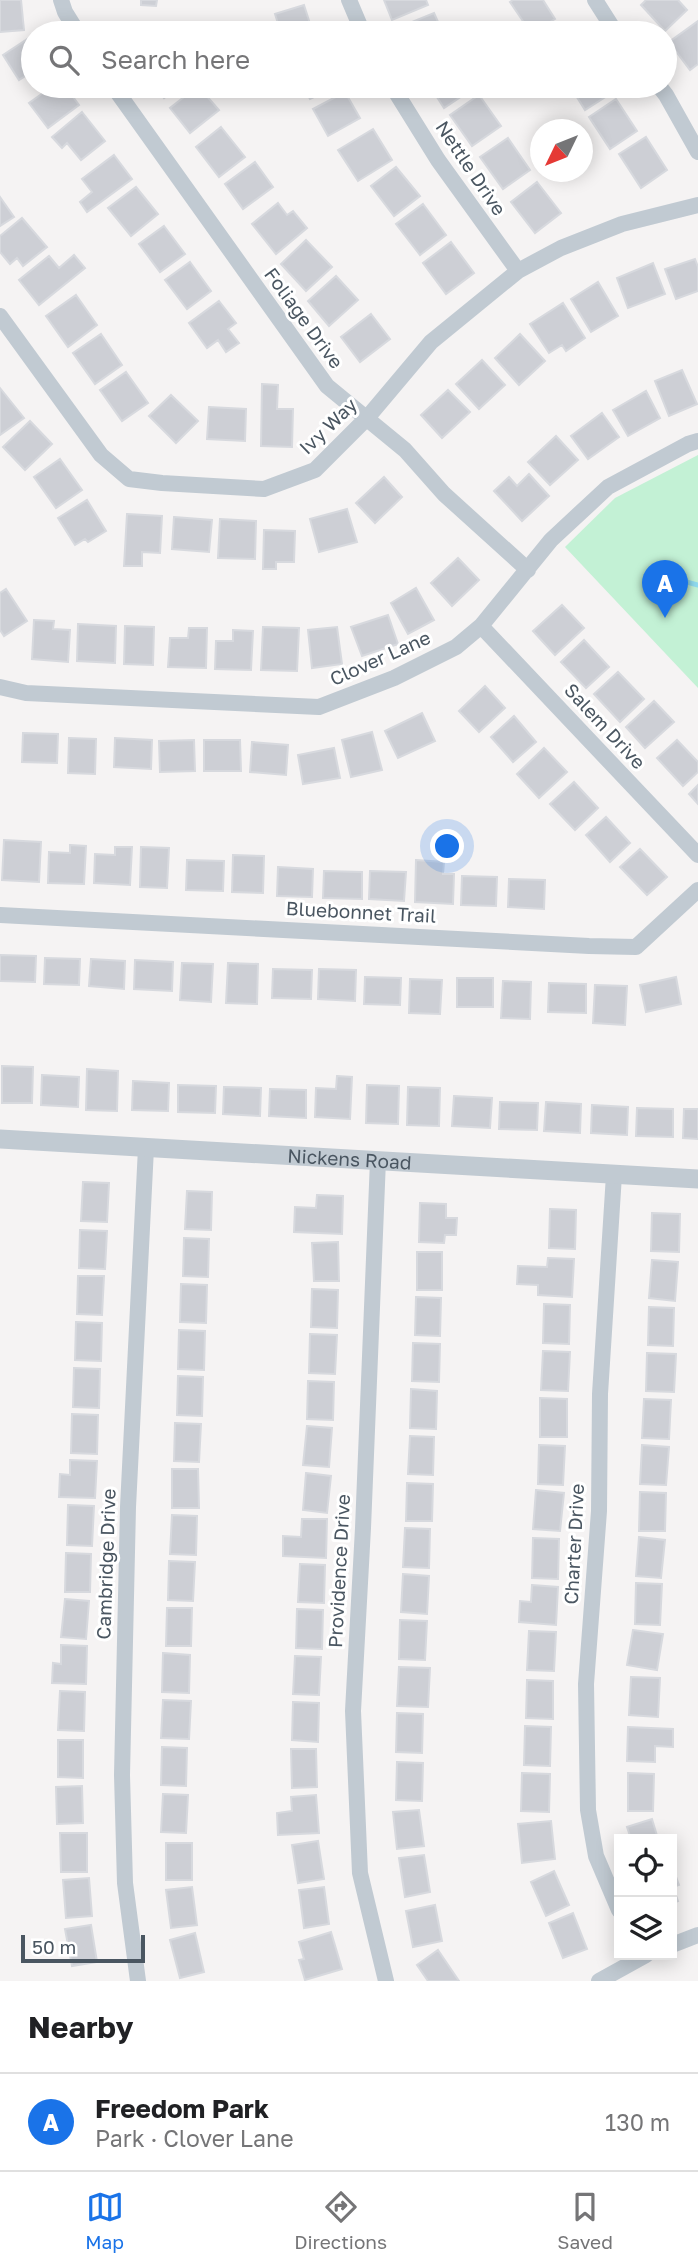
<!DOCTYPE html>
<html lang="en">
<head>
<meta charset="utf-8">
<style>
  :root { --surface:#fff; --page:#f6f6f6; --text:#202124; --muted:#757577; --line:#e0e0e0; --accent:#1a73e8 }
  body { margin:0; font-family:"Golos Text",sans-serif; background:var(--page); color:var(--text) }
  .controls { position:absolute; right:21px; bottom:21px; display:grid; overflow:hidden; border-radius:0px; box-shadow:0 4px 18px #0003 }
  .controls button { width:63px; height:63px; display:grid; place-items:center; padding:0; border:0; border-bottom:2px solid var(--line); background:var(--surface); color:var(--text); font:35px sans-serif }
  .compass { position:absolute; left:530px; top:119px; width:63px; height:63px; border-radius:50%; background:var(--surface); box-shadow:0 4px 18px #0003; rotate:227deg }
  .scale { position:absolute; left:21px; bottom:18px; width:124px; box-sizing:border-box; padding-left:7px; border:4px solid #4a5661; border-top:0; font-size:19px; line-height:24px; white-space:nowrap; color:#4a5661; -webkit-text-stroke:5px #fff; paint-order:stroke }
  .you { position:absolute; left:448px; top:847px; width:24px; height:24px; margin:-18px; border:5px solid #fff; border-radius:50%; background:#1a73e8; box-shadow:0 0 0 10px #1a73e833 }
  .badge { display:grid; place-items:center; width:46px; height:46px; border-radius:50%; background:var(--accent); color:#fff; font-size:23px; font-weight:700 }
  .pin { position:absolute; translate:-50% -58px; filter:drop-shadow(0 2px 4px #0008) }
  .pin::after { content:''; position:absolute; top:37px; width:24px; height:21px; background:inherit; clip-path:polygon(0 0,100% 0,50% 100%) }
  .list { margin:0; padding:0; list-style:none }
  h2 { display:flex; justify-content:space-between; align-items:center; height:91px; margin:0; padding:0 28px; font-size:30px }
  h2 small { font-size:23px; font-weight:400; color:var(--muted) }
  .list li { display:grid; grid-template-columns:46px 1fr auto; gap:21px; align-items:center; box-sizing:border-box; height:98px; padding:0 28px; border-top:2px solid var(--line) }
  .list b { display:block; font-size:26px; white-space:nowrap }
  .list p { margin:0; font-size:23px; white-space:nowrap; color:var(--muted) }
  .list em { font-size:23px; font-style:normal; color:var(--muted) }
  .icon { flex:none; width:38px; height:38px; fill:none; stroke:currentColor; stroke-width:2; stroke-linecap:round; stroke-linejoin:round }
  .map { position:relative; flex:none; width:698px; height:1981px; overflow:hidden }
  .search { position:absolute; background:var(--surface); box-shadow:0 4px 18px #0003; left:21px; right:21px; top:21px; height:77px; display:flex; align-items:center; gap:18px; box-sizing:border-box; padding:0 24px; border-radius:38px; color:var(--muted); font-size:26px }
  .sheet { height:189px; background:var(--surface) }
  nav { display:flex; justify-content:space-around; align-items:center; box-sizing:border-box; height:98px; border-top:2px solid var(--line); background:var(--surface); font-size:19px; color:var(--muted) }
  nav a { display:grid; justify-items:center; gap:4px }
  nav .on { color:var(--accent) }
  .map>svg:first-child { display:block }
</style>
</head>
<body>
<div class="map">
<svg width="698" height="1981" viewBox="0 0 698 1981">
  <rect width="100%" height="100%" fill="#f5f3f3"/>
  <path fill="#c3f1d5" d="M698 455V688L565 547 615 498Z"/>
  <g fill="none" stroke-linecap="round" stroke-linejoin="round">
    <path stroke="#90daee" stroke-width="5" d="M650 572 698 585"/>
  </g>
  <path fill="#cdcfd5" stroke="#d7d9de" stroke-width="2" d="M0 0H21L24 30 0 32Z
    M141 0H157L156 6 141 5Z
    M384 0H426L428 5 392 20Z
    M513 0H543L555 19 531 33 510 2Z
    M646 0H678L687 10 665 31 641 5Z
    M304 5 313 33H281L275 14Z
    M434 13 443 33H399L397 28Z
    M698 21V64L690 70 669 42Z
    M29 38 33 44V71L19 80 3 55Z
    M53 86H65L79 105 48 128 29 103Z
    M155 86H181L164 98Z
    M198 86 219 110 190 133 170 108Z
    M303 86H337L310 99Z
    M430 86H468L471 90 444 108Z
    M570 86H604L610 94 585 110Z
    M345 92 360 118 328 136 313 109Z
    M479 95 501 126 472 146 450 115Z
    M616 99 637 131 610 149 589 117Z
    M82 112 105 141 81 160 67 143 62 148 52 137Z
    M221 127 245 157 219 177 196 147Z
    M373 129 392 160 358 181 338 150Z
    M646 137 667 170 641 188 619 154Z
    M508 138 530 170 503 189 480 157Z
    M114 155 132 179 87 212 80 202 92 192 82 179Z
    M255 162 273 187 243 209 225 184Z
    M396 167 420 196 394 216 371 186Z
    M537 182 561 213 535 233 511 202Z
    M136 187 158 214 131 236 108 208Z
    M0 197 14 217 0 226Z
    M278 203 287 215 293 211 307 228 276 254 252 224Z
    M423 204 446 235 420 255 396 224Z
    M22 218 47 247 23 266 17 258 10 264 0 252V236Z
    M164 226 185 254 160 272 139 244Z
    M306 240 332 267 306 291 281 264Z
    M451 242 474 273 446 294 423 263Z
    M74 255 85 268 39 305 19 280 49 256 59 268Z
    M695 259 698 267V291L676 299 665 269Z
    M190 262 211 291 187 309 165 280Z
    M653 263 665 294 628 308 617 278Z
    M336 276 358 300 329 326 308 301Z
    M598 282 618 316 591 332 571 299Z
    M76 295 97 325 68 347 46 316Z
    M219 301 236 323 228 329 239 343 226 352 218 340 207 348 189 323Z
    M563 303 585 338 566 351 562 345 549 353 530 324Z
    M371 314 390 339 360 362 341 337Z
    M101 334 122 365 95 384 73 353Z
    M520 334 545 361 519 385 495 358Z
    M482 360 505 385 479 409 456 384Z
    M682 370 697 404 669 416 655 381Z
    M126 372 148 403 122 421 100 390Z
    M262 384 278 385 277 409H293L292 447 261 446Z
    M0 388 24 418 0 435Z
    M448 390 470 412 442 438 421 415Z
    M646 391 660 418 628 436 613 410Z
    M171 395 198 421 176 443 149 416Z
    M209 407 246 409 245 441 207 439Z
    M602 413 619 437 588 459 571 436Z
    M30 421 52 444 25 470 3 447Z
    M556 436 578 460 550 485 528 462Z
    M60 459 82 490 56 508 34 477Z
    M529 474 549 496 522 521 494 491 509 477 517 486Z
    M384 477 402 497 375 523 356 503Z
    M87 500 106 531 88 542 85 539 75 545 58 518Z
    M347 509 357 542 319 552 310 519Z
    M127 514 162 516 160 553 142 552V566H124Z
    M174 517 212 520 209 552 172 549Z
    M220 519 256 521 255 559 218 558Z
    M264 530 295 531 294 562H276V569H263Z
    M458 558 479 580 452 606 431 583Z
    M416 588 434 620 408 634 391 603Z
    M6 589 27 621 4 636 0 630V593Z
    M562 605 584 628 555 655 533 631Z
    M388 615 398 644 362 656 351 627Z
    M34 620 54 621 53 629 70 630 68 662 32 659Z
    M78 624 116 626 115 663 77 661Z
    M125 626 154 627 153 665 124 664Z
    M263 627 299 628 297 671 261 670Z
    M337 627 342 664 312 668 308 630Z
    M189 628H207L206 668 168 667 170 638H188Z
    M233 630 253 631 251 670 215 669 216 641H233Z
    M584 640 609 667 586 688 561 662Z
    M618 672 644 699 620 722 594 694Z
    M485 686 505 708 479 732 459 711Z
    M654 701 674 722 645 748 626 727Z
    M422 713 435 741 398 758 385 731Z
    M514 716 536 742 513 762 491 737Z
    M372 732 382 770 351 777 342 740Z
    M23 733 58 734 57 763 22 762Z
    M69 738 96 739 95 774 68 773Z
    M115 738 152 740 151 769 114 767Z
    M194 740 195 771 160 772 159 741Z
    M204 740H240L241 771H204Z
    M677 740 698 762V772L683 786 657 758Z
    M252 742 288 745 286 775 250 772Z
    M334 748 340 778 303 784 298 755Z
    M544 748 567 772 539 798 517 774Z
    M574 782 598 808 575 830 550 804Z
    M698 785V804L689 794Z
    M606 817 630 843 610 862 586 835Z
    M4 840 41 842 39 882 2 880Z
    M70 845 86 846 84 884 48 883 49 852 70 853Z
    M115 847H132L130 885 94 883 95 854 115 855Z
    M141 847 169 848 167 888 140 887Z
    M640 849 667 877 647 895 620 867Z
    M233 855 264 856 263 893 232 892Z
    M187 860 224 861 223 891 186 890Z
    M416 860 444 862 443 874H454L453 904 415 902Z
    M278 867 313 869 312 897 277 896Z
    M324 871 362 872V899L323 898Z
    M370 871 406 872 404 901 369 899Z
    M462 876 497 877 496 906 461 905Z
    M509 879 545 880 544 909 508 907Z
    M0 955 36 956 35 982 0 981Z
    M45 958 80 959 79 985 44 984Z
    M91 959 125 961 124 989 89 986Z
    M135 960 173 962 172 991 134 989Z
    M182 963 213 964 211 1002 180 1000Z
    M228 963 258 964 257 1004 226 1003Z
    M273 969 312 970 311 999 272 998Z
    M319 969 356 970 355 1001 318 999Z
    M365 977 401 978 400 1005 364 1004Z
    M676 977 681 1004 646 1012 640 985Z
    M457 978H493V1007H457Z
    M410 979 442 980 440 1014 409 1013Z
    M503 981 531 982 530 1019 501 1018Z
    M549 983 586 984V1013L548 1012Z
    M595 985 627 986 625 1025 593 1023Z
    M2 1066 33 1067 32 1103H2Z
    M87 1069 118 1071 117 1111 86 1110Z
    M42 1075 79 1077 78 1107 41 1105Z
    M337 1076 352 1077 350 1119 315 1117 316 1088 336 1089Z
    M133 1081 169 1083 168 1111 132 1110Z
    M178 1085 216 1086 215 1113 178 1112Z
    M367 1085 399 1086 398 1124 366 1123Z
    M224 1087 261 1088 260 1116 223 1114Z
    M408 1087 440 1088 439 1126 407 1125Z
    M270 1089 306 1090V1118L269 1116Z
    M454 1096 492 1098 490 1128 452 1126Z
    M500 1102 538 1103 537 1130 499 1129Z
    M546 1102 581 1104 580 1133 544 1131Z
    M592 1105 628 1107 627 1135 591 1133Z
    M637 1108 673 1109V1137L636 1136Z
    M684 1109H698V1139L683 1138Z
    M83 1182 109 1183 107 1222 81 1221Z
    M187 1191 212 1192 211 1230 185 1229Z
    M317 1195 343 1196 342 1234 294 1232 295 1207 316 1208Z
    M420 1203 446 1204V1218H457L456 1235H445L444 1243 419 1242Z
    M550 1209 576 1210 575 1249 549 1248Z
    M652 1213 680 1214 679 1252 651 1251Z
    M80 1230 107 1231 105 1269 79 1268Z
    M184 1238 209 1239 208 1277 183 1276Z
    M338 1242 339 1281H314L312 1243Z
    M417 1252H442V1290H417Z
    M548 1258 574 1259 572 1297 538 1295V1285L517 1284 518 1266 547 1267Z
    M652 1260 678 1262 675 1301 649 1298Z
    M78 1276H104L102 1315 77 1314Z
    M181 1284 207 1285 206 1323 180 1322Z
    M312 1289 338 1290 337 1328 311 1327Z
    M416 1297 441 1298 440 1336 415 1335Z
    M544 1304 570 1305 569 1344 543 1343Z
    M649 1307 674 1308 673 1346 648 1345Z
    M76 1322 102 1323 101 1361 75 1360Z
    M179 1330 205 1331 204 1370 178 1369Z
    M310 1334 337 1335 335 1374 309 1373Z
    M413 1343 440 1344 439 1382 412 1381Z
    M543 1351 570 1352 568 1391 541 1390Z
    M647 1353 676 1354 674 1392 646 1391Z
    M74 1368 100 1369 99 1408 73 1407Z
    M178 1376 203 1377 202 1416 177 1415Z
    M308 1381 334 1382 333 1420 307 1419Z
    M411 1389 437 1391 436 1429 410 1428Z
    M540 1398 567 1399V1437H540Z
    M644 1399 671 1400 669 1439 642 1438Z
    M72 1414 98 1415 97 1454 71 1453Z
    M175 1423 201 1424 199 1462 174 1461Z
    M307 1426 332 1428 329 1467 303 1465Z
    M410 1436 434 1437 433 1475 408 1474Z
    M539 1445 565 1446 563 1485 538 1484Z
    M642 1445 669 1447 666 1485 640 1484Z
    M70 1460 97 1461 95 1498 59 1497 60 1474 70 1475Z
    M172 1469H198L199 1508H172Z
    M306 1473 331 1476 327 1513 303 1510Z
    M407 1483 433 1484 432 1521H406Z
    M536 1490 564 1493 560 1531 533 1529Z
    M640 1492 666 1493 665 1531H639Z
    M68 1505 94 1506 92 1546 67 1545Z
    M172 1515 197 1516 196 1555 170 1554Z
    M302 1519H327L326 1558 283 1556V1536L301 1537Z
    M405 1528 430 1529 429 1568 403 1567Z
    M639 1537 665 1540 661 1578 636 1576Z
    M533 1538 559 1539 558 1579 532 1578Z
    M66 1553 91 1554 90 1592H65Z
    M169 1561 195 1562 193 1601 168 1600Z
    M300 1564 325 1565 324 1603 298 1602Z
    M403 1574 429 1576 427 1614 401 1612Z
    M636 1583 662 1584 660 1625 635 1624Z
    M532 1585 558 1587 556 1625 519 1622 520 1601 531 1602Z
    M65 1599 89 1601 86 1639 61 1637Z
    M167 1608H192L191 1646H166Z
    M297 1609 323 1610 322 1649 296 1648Z
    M400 1620 427 1621 425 1660 399 1659Z
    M633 1630 663 1634 657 1670 627 1665Z
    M529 1631 556 1632 554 1671 527 1670Z
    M61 1645 87 1646 86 1684 52 1683 53 1663 61 1664Z
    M163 1653 190 1655 189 1693 162 1692Z
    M295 1656 321 1657 319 1695 293 1694Z
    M399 1667 430 1668 428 1707 397 1706Z
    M631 1677 660 1678 658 1717 629 1715Z
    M527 1680 553 1681V1719L526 1718Z
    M60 1691 85 1692 84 1731 58 1730Z
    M163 1700 191 1701 189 1739 161 1738Z
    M293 1702 319 1703 318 1742 292 1740Z
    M397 1713 423 1714 422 1753 396 1752Z
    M525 1726 551 1727 550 1766 524 1765Z
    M628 1727 673 1729V1747L655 1746V1762L627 1761Z
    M58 1740H83V1778L58 1777Z
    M162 1747 187 1748 186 1786 161 1785Z
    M291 1749H316L317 1787 292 1788Z
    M397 1762 423 1763 422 1801 396 1800Z
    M522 1773 550 1774 549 1812 521 1811Z
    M628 1773 654 1774 653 1811H628Z
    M82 1786 83 1823 57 1824 56 1787Z
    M163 1794 188 1795 186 1833 161 1832Z
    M316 1795 319 1833 278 1835 277 1813 292 1811 291 1797Z
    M419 1810 424 1846 397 1849 393 1812Z
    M652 1819 658 1839H631L627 1827Z
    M551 1821 555 1859 522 1863 518 1824Z
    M60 1833H87V1872H61Z
    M318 1841 324 1879 298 1883 292 1845Z
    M166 1843H192V1880H166Z
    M424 1855 430 1892 405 1897 399 1858Z
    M672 1866 679 1885 673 1887 678 1901 672 1903Z
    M554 1871 569 1905 546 1916 531 1882Z
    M89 1878 92 1916 66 1918 63 1880Z
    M192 1887 197 1925 171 1928 166 1890Z
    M324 1887 329 1924 304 1928 299 1890Z
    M435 1905 442 1941 413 1947 406 1911Z
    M573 1913 587 1949 563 1958 549 1923Z
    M91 1925 97 1962 72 1966 65 1929Z
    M331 1932 342 1969 305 1980 299 1960 304 1959 299 1942Z
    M195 1933 204 1972 180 1978 170 1940Z
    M438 1950 459 1981H428L417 1965Z"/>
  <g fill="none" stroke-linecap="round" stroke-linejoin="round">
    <path stroke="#c1cad2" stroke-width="16" d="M61 0 65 12 78 33
      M349 0 363 33
      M595 0 616 33
      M113 86 327 386 405 450 444 494 528 570
      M392 86 438 160 518 271
      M659 86 666 95 698 152
      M0 316 101 455 129 479 162 483 264 489 315 470 367 418 431 342 518 271 561 248 622 224 698 205
      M481 626 698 855
      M0 687 26 693 319 707 394 678 456 647 481 626 551 540 608 487 688 444 698 441
      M0 915 589 946 636 947 698 890
      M378 1160 363 1528 353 1711 360 1873 386 1981
      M614 1175 600 1394 599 1511 586 1684 588 1810 596 1856 619 1910
      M672 1945 698 1935
      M138 1981 125 1883 122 1775 128 1507 146 1148
      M599 1981 646 1955"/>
    <path stroke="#c1cad2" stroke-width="19" id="s1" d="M0 1139 698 1179"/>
  </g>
  <g text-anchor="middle" stroke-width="6" stroke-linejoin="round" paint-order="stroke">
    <g font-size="19" fill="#4a5661" stroke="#fff">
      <text transform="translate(471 168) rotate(56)" y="7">Nettle Drive</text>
      <text transform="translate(304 318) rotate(54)" y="7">Foliage Drive</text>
      <text transform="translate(328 426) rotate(-44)" y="7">Ivy Way</text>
      <text transform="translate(380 658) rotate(-24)" y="7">Clover Lane</text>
      <text transform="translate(605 726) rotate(47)" y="7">Salem Drive</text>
      <text transform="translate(361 912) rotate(3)" y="7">Bluebonnet Trail</text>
      <text dy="7" stroke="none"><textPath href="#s1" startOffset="350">Nickens Road</textPath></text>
      <text transform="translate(574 1544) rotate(-87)" y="7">Charter Drive</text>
      <text transform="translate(106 1564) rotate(-88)" y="7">Cambridge Drive</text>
      <text transform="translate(339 1571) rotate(-87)" y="7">Providence Drive</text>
    </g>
  </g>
</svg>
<div class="controls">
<button><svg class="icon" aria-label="locate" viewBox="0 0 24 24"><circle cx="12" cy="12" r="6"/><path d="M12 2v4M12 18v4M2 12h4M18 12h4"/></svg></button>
<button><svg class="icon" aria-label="layers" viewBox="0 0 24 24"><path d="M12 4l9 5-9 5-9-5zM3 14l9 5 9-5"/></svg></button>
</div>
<svg class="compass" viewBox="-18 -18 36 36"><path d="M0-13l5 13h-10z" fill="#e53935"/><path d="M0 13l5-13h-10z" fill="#757577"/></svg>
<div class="scale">50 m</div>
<div class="you"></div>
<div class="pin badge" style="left:665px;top:618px">A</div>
<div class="search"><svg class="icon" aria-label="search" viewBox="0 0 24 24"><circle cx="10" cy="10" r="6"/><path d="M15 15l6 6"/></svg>Search here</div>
</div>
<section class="sheet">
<h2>Nearby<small></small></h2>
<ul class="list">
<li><span class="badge">A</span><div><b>Freedom Park</b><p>Park · Clover Lane</p></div><em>130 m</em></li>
</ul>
</section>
<nav>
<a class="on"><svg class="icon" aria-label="map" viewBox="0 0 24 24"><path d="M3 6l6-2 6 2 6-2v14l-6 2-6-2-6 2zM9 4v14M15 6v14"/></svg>Map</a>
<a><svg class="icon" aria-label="directions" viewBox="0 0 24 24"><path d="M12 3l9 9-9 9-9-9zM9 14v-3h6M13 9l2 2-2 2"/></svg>Directions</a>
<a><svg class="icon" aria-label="saved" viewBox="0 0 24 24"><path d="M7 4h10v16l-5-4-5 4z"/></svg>Saved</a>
</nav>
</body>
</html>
